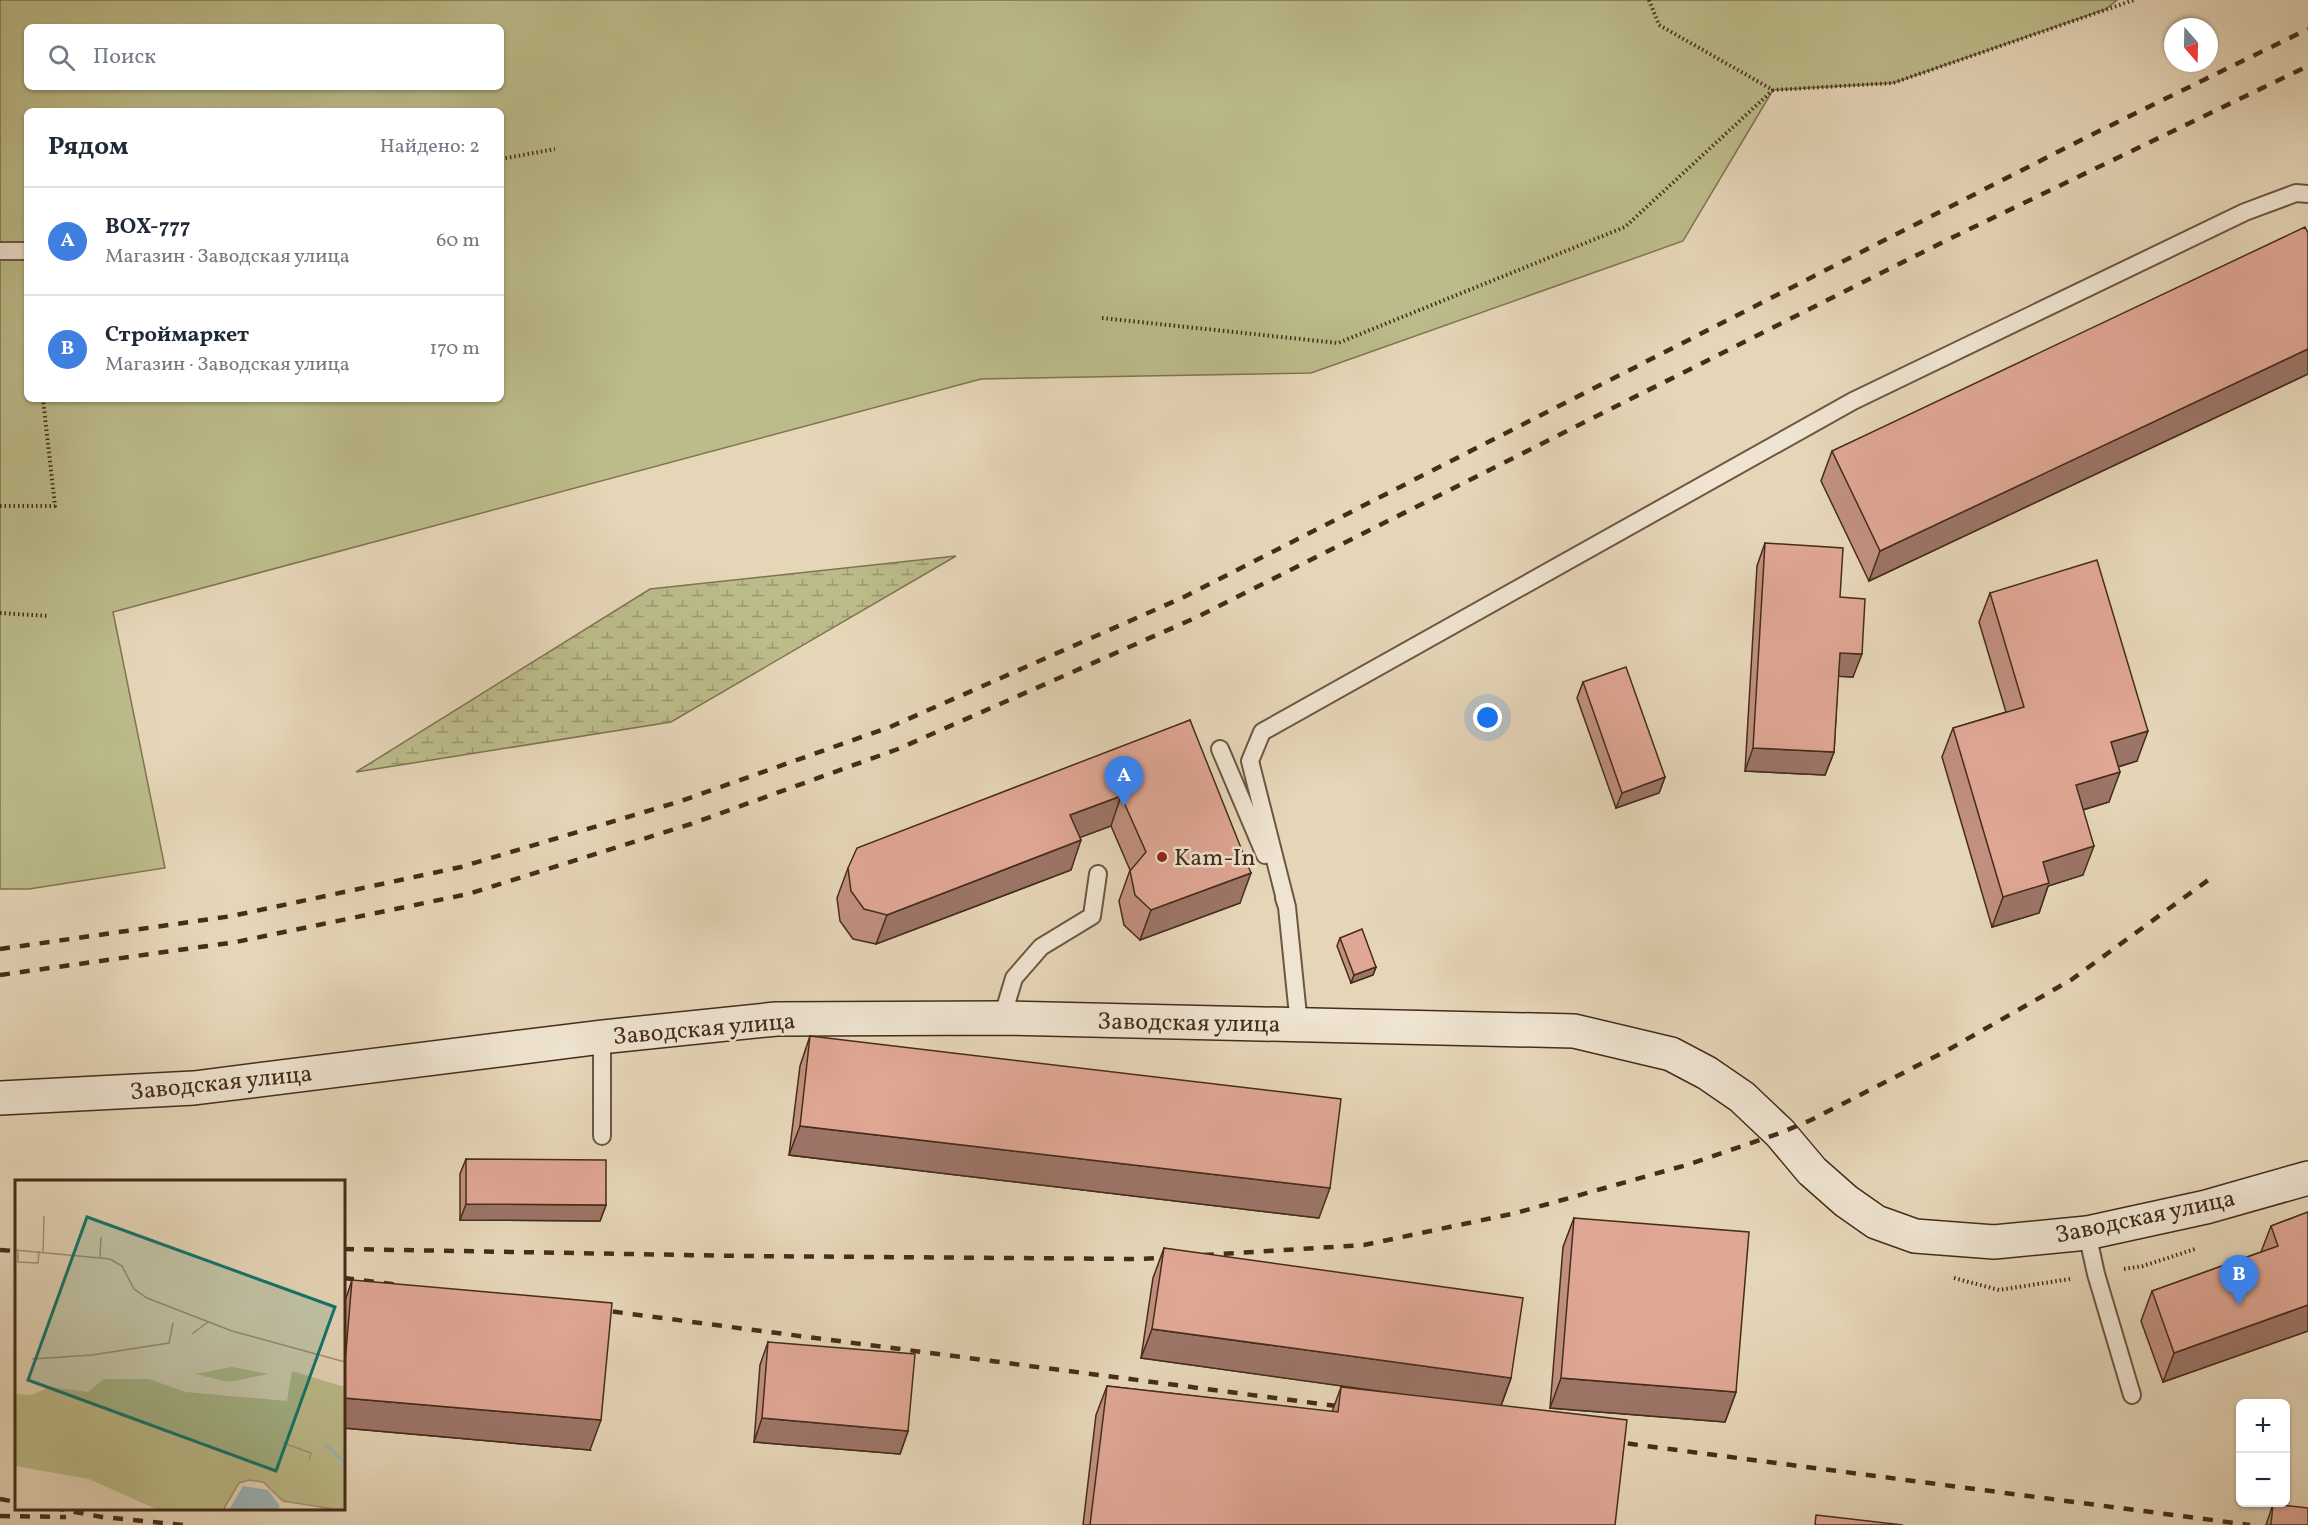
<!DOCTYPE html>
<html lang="ru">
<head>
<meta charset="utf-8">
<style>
  :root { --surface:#fff; --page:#f6f6f7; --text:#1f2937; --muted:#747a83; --line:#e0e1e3; --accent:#8f2418 }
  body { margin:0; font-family:Vollkorn,serif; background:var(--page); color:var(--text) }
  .controls { position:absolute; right:18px; bottom:18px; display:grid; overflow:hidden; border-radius:9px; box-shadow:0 2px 4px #0004 }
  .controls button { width:54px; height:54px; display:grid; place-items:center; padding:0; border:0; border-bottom:2px solid var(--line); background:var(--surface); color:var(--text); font:30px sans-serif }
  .compass { position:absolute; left:2164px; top:18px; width:54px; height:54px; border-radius:50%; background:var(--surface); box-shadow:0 2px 4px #0004; rotate:160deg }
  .you { position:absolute; left:1488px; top:718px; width:21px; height:21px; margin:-15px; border:4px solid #fff; border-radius:50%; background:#1a73e8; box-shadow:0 0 0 9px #1a73e833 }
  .badge { display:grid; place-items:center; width:39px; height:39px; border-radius:50%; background:var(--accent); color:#fff; font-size:20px; font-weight:700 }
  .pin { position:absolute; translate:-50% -50px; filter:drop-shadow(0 2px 3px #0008) }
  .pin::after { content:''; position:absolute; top:32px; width:21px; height:18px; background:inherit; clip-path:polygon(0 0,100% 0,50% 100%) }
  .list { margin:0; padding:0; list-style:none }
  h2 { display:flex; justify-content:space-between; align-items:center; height:78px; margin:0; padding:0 24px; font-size:26px }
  h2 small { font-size:20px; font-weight:400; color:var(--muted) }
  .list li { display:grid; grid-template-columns:39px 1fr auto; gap:18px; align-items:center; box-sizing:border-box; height:108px; padding:0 24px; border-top:2px solid var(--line) }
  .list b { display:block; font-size:22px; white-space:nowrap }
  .list p { margin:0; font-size:20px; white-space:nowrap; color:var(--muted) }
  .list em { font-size:20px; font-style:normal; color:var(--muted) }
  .icon { flex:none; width:33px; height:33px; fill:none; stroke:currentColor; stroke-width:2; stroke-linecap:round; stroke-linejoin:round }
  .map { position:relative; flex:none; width:2308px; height:1525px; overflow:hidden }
  .search { position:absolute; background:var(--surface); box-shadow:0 2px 4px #0004; left:24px; top:24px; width:480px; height:66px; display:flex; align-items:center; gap:15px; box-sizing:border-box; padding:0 21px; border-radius:9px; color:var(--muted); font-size:22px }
  .panel { position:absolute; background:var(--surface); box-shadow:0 2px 4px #0004; left:24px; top:108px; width:480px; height:294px; border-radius:9px }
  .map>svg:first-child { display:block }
</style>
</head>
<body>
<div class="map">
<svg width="2308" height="1525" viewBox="0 0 2308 1525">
  <defs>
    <pattern id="wetland-marsh" width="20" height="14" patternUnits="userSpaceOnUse" patternTransform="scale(1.5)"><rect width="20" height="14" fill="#bcbc8a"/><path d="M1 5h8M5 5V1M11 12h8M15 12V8" fill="none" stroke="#9b9970"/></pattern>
  </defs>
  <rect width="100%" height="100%" fill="#e6d6b8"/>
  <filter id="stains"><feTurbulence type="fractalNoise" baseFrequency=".00333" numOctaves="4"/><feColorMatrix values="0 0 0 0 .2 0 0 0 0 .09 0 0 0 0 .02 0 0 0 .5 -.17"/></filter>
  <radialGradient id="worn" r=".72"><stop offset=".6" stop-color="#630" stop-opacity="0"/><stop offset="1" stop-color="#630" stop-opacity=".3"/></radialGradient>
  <path fill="url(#wetland-marsh)" stroke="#807452" stroke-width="1.5" d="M956 556 671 722 356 772 650 589Z"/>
  <path fill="#bcbc8a" stroke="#807452" stroke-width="1.5" fill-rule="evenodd" d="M0 0H2117L2106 9 1893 83 1773 90 1683 241 1311 373 981 379 113 612 165 868 29 889H0ZM27 27H501V87H27ZM27 111H501V399H27Z"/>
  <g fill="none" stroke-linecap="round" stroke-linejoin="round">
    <defs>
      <path id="service" d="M0 251H27
        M1220 749 1265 855
        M1284 898 1287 907 1299 1025
        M1287 907 1250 761 1262 732 1853 401 2245 212 2296 193 2308 194
        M1002 1018 1014 978 1041 947 1092 916 1098 874
        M602 1136V1037
        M2087 1233 2096 1274 2132 1395"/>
      <path id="secondary" d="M0 1098 194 1088 602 1037 776 1019 1002 1018 1574 1031 1671 1054 1707 1073 1742 1097 1780 1133 1812 1171 1846 1201 1876 1222 1915 1236 1994 1242 2087 1233 2206 1207 2308 1178"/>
    </defs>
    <use href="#service" stroke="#6d5642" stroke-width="20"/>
    <use href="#secondary" stroke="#452c1b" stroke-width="36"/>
    <path stroke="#452c1b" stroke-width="4" stroke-dasharray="1.5 3" stroke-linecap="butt" d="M1649 0 1659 25 1773 90 1893 83 2134 0
      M501 159 555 149
      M1102 318 1338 343 1625 227 1773 90
      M0 506H55L43 399
      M0 613 48 616
      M2124 1269 2143 1266 2195 1249
      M1954 1278 1999 1290 2070 1279"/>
    <use href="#service" stroke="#efe4d1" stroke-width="16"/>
    <use href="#secondary" stroke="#efe4d1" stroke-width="33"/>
    <path stroke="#452c1b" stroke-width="4.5" stroke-dasharray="10 10" stroke-linecap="butt" d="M0 949 232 916 461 867 681 801 890 727 1184 597 2089 136 2308 29
      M0 975 236 942 468 894 691 824 898 749 1195 618 1945 241 2308 66
      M344 1249 743 1256 1140 1259 1364 1245 1516 1213 1690 1164 1780 1133 1811 1120 1946 1051 2071 980 2211 878
      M0 1250 16 1251
      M344 1278 400 1285
      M593 1309 1352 1408
      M1608 1441 2250 1525
      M0 1499 16 1502
      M54 1508 102 1517 184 1525
      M0 1516 66 1517"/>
  </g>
  <path fill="#c19080" stroke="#452c1b" stroke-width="1.5" d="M2308 233V374L1869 581 1821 481 1832 451Z
    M1765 543 1840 597 1853 677 1838 676 1834 752 1825 775 1745 771 1757 566Z
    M1990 593 2137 761 2118 767 2109 802 2083 810V875L2048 886 2039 913 1992 927 1942 757 1953 728 2006 712 1979 622Z
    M1583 682 1665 777 1659 793 1616 808 1577 698Z
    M1190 720 1240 903 1140 940 1124 925 1119 901 1130 870 1111 826 1080 837 1071 870 876 944 853 939 840 921 837 898 848 868Z
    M1340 938 1376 967 1373 975 1351 983 1337 946Z
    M810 1036 1319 1218 789 1155 800 1066Z
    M466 1159 606 1205 600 1221 460 1220V1174Z
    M2308 1212V1331L2163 1382 2141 1321 2152 1291 2261 1252 2271 1226Z
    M1574 1218 1736 1392 1725 1422 1550 1408 1563 1247Z
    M1164 1248 1511 1378 1501 1406 1615 1525H1083L1096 1415 1107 1386 1332 1412 1341 1387 1387 1392 1141 1358 1153 1278Z
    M352 1280 590 1450 344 1428V1304Z
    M768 1342 908 1431 900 1454 754 1442 760 1365Z
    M2273 1504 2308 1525H2266Z"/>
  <path fill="#9d7568" stroke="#452c1b" stroke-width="1.5" d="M2308 349V374L1869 581 1880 551Z
    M1840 653 1862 654 1853 677 1831 676Z
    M2148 731 2137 761 2100 772 2111 742Z
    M1753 748 1834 752 1825 775 1745 771Z
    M2120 772 2109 802 2065 815 2076 785Z
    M1665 777 1659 793 1616 808 1622 793Z
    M1121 796 1111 826 1060 845 1070 815Z
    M1081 840 1071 870 876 944 887 915Z
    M2094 846 2083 875 2048 886 2039 913 1992 927 2003 897 2043 862Z
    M1251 873 1240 903 1140 940 1151 910Z
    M1376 967 1373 975 1351 983 1354 975Z
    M800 1126 1330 1188 1319 1218 789 1155Z
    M466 1204 606 1205 600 1221 460 1220Z
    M2308 1305V1331L2163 1382 2174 1353Z
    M1152 1329 1511 1378 1500 1408 1141 1358Z
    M1561 1378 1736 1392 1725 1422 1550 1408Z
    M344 1398 601 1420 590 1450 344 1428Z
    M762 1418 908 1431 900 1454 754 1442Z"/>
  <path fill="#e0a795" stroke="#452c1b" stroke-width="1.5" d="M2305 227 2308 233V349L1880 551 1832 451Z
    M1765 543 1843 548 1840 597 1865 599 1862 654 1840 653 1834 752 1753 748Z
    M2097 560 2148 731 2111 742 2120 772 2076 785 2094 846 2043 862 2049 883 2003 897 1953 728 2024 707 1990 593Z
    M1626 667 1665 777 1622 793 1583 682Z
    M1190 720 1251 873 1151 910 1135 895 1130 871 1146 852 1121 796 1070 815 1081 840 887 915 864 909 851 891 848 868 857 848Z
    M1362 929 1376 967 1354 975 1340 938Z
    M810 1036 1341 1099 1330 1188 800 1126Z
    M466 1159 606 1160V1205L466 1204Z
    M2308 1212V1305L2174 1353 2152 1291 2278 1246 2271 1226Z
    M1574 1218 1749 1232 1736 1392 1561 1378Z
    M1164 1248 1523 1298 1511 1378 1152 1329Z
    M352 1280 612 1303 601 1420 344 1398V1375Z
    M768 1342 915 1354 908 1431 762 1418Z
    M1107 1386 1338 1412 1341 1387 1627 1420 1615 1525H1090Z
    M2273 1504 2308 1508V1525H2271Z
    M1816 1515 1903 1525H1815Z"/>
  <circle fill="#8f2418" stroke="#efe4d1" stroke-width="2" cx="1162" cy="857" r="6"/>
  <g text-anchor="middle" stroke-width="5" stroke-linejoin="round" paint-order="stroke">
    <g font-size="24" fill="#452c1b" stroke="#efe4d1" text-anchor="start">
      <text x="1174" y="865">Kam-In</text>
    </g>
    <g font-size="24" fill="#452c1b" stroke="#efe4d1">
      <text transform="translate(1189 1022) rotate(1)" y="8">Заводская улица</text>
      <text transform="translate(704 1028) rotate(-5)" y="8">Заводская улица</text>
      <text transform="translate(221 1082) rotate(-6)" y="8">Заводская улица</text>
      <text transform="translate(2145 1216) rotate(-12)" y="8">Заводская улица</text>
    </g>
  </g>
  <g transform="translate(15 1180)">
    <rect width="330" height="330" fill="#e6d6b8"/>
    <path d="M217 187 253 194 214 202 180 194Z" fill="#bcbc8a"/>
    <path d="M277 191 330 207V330H306L305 326 268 321 249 303 234 300 224 303 208 330H143L74 299 0 286V214L16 215 35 207 73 212 89 199H134L170 212 272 221Z" fill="#bcbc8a"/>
    <path d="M228 306 253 310 265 326 262 330H214Z" fill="#9cb6bb"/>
    <path fill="none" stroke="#9cb6bb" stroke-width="3" d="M311 265 330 283"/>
    <path fill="none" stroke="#a69279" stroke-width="1.5" d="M0 70 95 79 107 86 119 109 132 118 217 151 330 182M3 71V82L23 83 24 71M28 72 29 36M85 77 86 57M177 154 193 142M17 179 77 175 154 163 158 143M268 263 296 273 294 280M208 330 224 303 234 300 248 302 268 321 325 330"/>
    <path fill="#0f766e" fill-opacity="0.15" stroke="#0f766e" stroke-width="3" d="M72 37 320 127 261 291 13 200Z"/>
    <rect width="330" height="330" fill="none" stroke="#452c1b" stroke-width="3"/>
  </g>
  <rect width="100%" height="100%" filter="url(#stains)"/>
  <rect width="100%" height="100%" fill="url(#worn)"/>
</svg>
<div class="controls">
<button>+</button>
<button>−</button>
</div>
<svg class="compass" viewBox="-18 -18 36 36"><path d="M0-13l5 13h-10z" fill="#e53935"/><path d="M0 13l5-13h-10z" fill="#747a83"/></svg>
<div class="you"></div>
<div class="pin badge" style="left:1124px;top:806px;background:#3f7fe0">A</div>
<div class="pin badge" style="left:2239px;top:1305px;background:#3f7fe0">B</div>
<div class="search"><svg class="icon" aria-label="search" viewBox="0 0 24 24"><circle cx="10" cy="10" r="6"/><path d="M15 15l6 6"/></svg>Поиск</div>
<section class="panel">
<h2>Рядом<small>Найдено: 2</small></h2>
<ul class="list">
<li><span class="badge" style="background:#3f7fe0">A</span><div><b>ВОХ-777</b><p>Магазин · Заводская улица</p></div><em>60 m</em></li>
<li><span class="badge" style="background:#3f7fe0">B</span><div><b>Строймаркет</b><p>Магазин · Заводская улица</p></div><em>170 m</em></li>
</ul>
</section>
</div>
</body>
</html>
